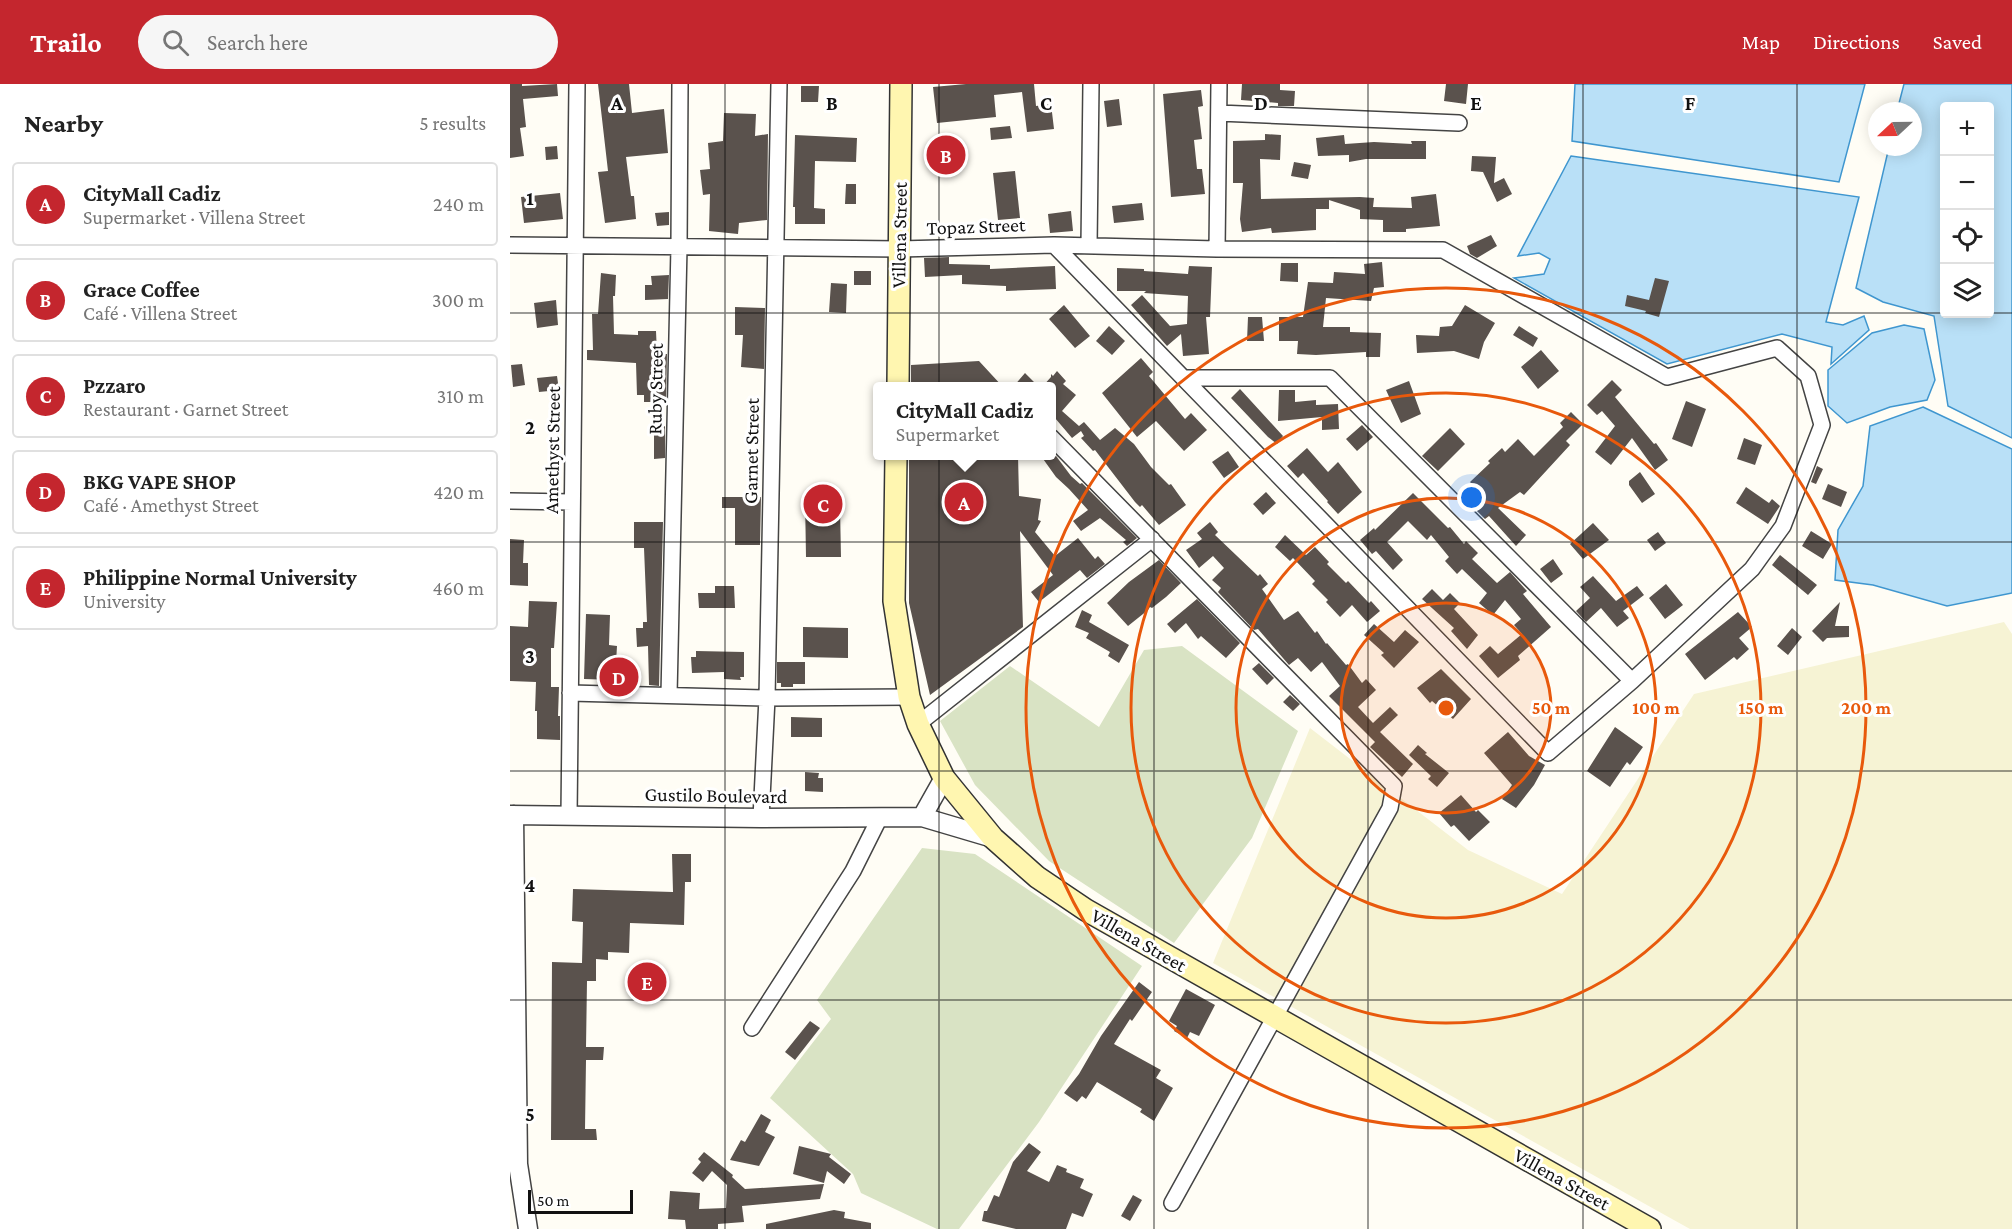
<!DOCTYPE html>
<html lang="en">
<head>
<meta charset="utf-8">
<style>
  :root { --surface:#fff; --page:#f6f6f6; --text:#222; --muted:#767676; --line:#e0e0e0; --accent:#c4262e }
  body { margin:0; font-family:"Crimson Pro",serif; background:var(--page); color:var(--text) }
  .controls { position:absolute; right:18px; top:18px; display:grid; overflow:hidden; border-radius:6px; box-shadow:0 3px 15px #0003 }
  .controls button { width:54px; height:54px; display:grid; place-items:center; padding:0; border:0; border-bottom:2px solid var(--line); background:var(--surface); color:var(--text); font:30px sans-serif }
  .compass { position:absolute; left:1358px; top:18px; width:54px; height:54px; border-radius:50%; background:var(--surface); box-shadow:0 3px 15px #0003; rotate:248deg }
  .scale { position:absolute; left:18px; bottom:15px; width:105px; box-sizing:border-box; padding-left:6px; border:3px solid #111; border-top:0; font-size:16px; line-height:21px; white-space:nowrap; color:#111; -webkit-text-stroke:4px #fff; paint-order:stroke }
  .you { position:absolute; left:962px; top:414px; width:21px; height:21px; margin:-15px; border:4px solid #fff; border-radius:50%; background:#1a73e8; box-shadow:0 0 0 9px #1a73e833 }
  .badge { display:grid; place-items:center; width:39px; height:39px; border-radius:50%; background:var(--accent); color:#fff; font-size:20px; font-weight:700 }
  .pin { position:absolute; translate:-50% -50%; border:3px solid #fff; box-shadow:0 2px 6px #0006 }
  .popup { position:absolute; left:363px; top:298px; width:183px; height:78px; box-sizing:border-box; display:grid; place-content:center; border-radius:6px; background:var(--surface); filter:drop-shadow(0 2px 4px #0005); font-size:20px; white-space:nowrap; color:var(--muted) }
  .popup b { font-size:22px; color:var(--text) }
  .popup::after { content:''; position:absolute; left:50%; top:100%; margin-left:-12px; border:12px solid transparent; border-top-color:var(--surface) }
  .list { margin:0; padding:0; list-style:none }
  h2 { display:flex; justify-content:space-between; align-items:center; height:78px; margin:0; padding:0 24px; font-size:26px }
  h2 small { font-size:20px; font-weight:400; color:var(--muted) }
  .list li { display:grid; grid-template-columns:39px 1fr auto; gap:18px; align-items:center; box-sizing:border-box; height:84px; margin:0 12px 12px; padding:0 12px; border:2px solid var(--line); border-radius:6px }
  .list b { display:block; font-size:22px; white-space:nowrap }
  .list p { margin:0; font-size:20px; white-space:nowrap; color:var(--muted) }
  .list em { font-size:20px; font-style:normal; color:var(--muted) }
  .icon { flex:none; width:33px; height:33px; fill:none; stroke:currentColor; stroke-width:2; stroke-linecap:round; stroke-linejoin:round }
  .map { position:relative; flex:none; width:1502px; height:1145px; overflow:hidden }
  header { display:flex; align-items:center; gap:36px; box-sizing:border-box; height:84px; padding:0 30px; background:var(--accent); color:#fff }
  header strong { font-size:28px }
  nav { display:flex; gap:33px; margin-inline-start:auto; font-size:21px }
  .search { width:420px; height:54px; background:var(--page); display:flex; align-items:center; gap:15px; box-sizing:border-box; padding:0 21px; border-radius:33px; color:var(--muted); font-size:22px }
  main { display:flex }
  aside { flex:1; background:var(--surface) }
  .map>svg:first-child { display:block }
</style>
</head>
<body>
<header>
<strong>Trailo</strong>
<div class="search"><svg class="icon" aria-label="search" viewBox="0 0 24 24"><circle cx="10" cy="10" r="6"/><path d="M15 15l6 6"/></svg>Search here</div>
<nav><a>Map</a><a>Directions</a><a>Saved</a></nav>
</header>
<main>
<aside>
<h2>Nearby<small>5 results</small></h2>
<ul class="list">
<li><span class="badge">A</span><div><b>CityMall Cadiz</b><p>Supermarket · Villena Street</p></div><em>240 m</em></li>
<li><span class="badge">B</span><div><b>Grace Coffee</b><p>Café · Villena Street</p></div><em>300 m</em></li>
<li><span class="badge">C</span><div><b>Pzzaro</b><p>Restaurant · Garnet Street</p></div><em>310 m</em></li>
<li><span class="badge">D</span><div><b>BKG VAPE SHOP</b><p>Café · Amethyst Street</p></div><em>420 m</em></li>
<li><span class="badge">E</span><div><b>Philippine Normal University</b><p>University</p></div><em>460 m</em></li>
</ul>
</aside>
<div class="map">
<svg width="1502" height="1145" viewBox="0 0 1502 1145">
  <rect width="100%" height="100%" fill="#fffdf5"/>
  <path fill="#f6f3d4" d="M1494 538 1502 550V1145H1180L703 879 800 644 958 766 1052 810 1184 610Z"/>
  <path fill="#d9e3c4" d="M672 562 788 647 742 754 664 859 539 777 465 701 430 637 500 582 589 643 634 566Z
    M412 764 465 770 632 882 529 1038 449 1145H427L351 1109 343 1090 260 1014 321 935 307 916Z"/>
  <path fill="#b9e0f7" stroke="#3f96cf" stroke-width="1.5" fill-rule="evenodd" d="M1065 0H1355L1329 98 1062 57Z
    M1394 0H1502V354L1438 322 1424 232 1373 218 1346 204 1379 63H1403V27H1387ZM1480 22V230H1434V22Z
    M1061 72 1349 113 1316 238 1333 241 1354 232 1359 246 1321 280 1322 263 1272 250 1157 280 1004 194 1034 190 1040 175 1029 169 1008 172Z
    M1394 241 1414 245 1425 296 1417 316 1380 323 1337 339 1318 322V286L1362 249Z
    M1413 323 1502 365V509L1437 522 1363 501 1325 496 1328 446 1353 402 1360 342Z"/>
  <path fill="#5a524d" d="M0 0H12V2L47 0 48 12 13 15 16 43 10 44 14 72 0 74Z
    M88 0H119L122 29 154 25 158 69 116 73 121 112H124L126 135 95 139 88 88 98 87Z
    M456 0H524L526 22 541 20 544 45 517 48 512 8 484 11 486 33 427 39 423 3Z
    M732 0H770V6L785 7 784 22H768V19L731 16Z
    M936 0H958L956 20 934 17Z
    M291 2H309L308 18H291Z
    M691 6 693 22 688 23 692 55 684 56 687 85H692L695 110 661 113 653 10Z
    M609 15 612 41 597 43 594 17Z
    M214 29 246 30 245 52 258 50 257 136 229 139 228 150 199 147 200 110 193 111 190 86 200 85 198 59 213 57Z
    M500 42 502 54 481 56 480 44Z
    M755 50 771 51 770 76 750 75 751 115 850 113 864 114 863 123 902 124 901 113 926 110 930 142 896 145V148H873V136L850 135V126L819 116V125H806V146L762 149 761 144 732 148 730 135 733 99H723V57L755 56Z
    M285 51 347 54 346 78 305 77 304 124 315 125V140H285V123H283Z
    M834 51 835 60 864 58 902 60 901 57H916V75H856L839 78V71L808 72 806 54Z
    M47 62 48 75 36 76 35 63Z
    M962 72 986 73 984 99 994 94 1002 110 987 118 973 88 961 87Z
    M784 78 801 81 798 95 781 92Z
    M505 87 510 134 488 136 483 89Z
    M336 100H346V120H335Z
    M50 109 53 135 14 139 11 113Z
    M632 119 634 136 604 139 602 122Z
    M561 127 563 147 540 149 538 130Z
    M159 128V141L147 142 145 129Z
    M981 151 987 162 967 174 960 170 957 162Z
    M439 173V180L480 181V185L545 182 546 205 496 207V202L452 200V191L415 193 414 174Z
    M872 178 874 203 864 204 861 217 816 214 813 243H840V248L871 249 870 273H856V268L806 271 787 270 788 257H769V233H793L798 198 823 199 824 188 855 190 854 180Z
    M771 179H788V198L770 197Z
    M679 182 702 183 700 233H696L699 270 673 272 671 250 657 262 621 221 632 211 660 242 677 240 678 212 634 209 636 207H607V184L634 185V187L678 190Z
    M344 187H361V201H344Z
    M91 189 106 191 105 212H103L104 250 128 251V247H146L147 270H157L156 318H134V311H127L126 279 77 276V266H83L82 230H88Z
    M159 191 158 215 135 216V201H142L141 192Z
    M1145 194 1159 197 1149 233 1135 229 1136 227 1115 222 1117 211 1139 216Z
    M321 199 337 200 336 229 319 228Z
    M46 216 48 241 27 244 24 219Z
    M554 221 580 252 565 264 539 235Z
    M955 221 985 239 974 258 969 275 944 267 907 269 906 251 929 252 930 243 942 242Z
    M225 223 255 224 254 285 231 283 233 251H225Z
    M738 233H752L754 257H737Z
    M599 242 615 257 602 271 586 257Z
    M1009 242 1028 254 1023 263 1003 251Z
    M1031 266 1049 287 1028 305 1011 283Z
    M631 274 643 288 639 292 675 335 681 329 697 346 674 367 646 337 627 353 592 309Z
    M469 277 493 303H401V281Z
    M12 280 15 301 3 303 1 281Z
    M547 287 556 297 553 300 566 311 552 327 569 342 574 338 590 356 605 344 624 360 641 383 659 401 661 400 676 421 649 441 632 421 630 423 625 418 585 366 583 367 571 354 574 352 571 347 562 354 545 334 541 339V303H532L541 293V290L543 292Z
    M515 289 529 303H503Z
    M47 292 49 306 29 308 27 294Z
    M1102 296 1112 306 1105 313 1144 360 1146 359 1158 376 1145 386 1122 354 1101 381 1085 368 1105 342 1092 327 1087 331 1077 321Z
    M899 297 911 330 891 339 876 306Z
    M730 305 773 352 767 360 758 353 721 314Z
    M769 306H785V318L806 316V321L828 320 829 345 812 346V333L768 337Z
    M1176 317 1196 325 1182 363 1162 355Z
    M1061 328 1073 340 1056 357 1060 361 1014 411 1010 408 988 424 1016 451 1006 462 979 432 975 435 963 423 974 413 960 398 980 379 978 377 992 364 995 368 1008 355 1024 372 1053 343 1050 339Z
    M852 341 863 353 847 367 836 355Z
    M144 342H155V374L144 375Z
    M940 344 955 360 928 387 912 372Z
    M1234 354 1252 361 1245 381 1227 375Z
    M797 364 818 388 828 378 852 408 828 430 817 418 818 417 793 389 788 394 777 382Z
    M718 367 729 383 714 394 702 378Z
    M399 372H508L509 412 531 415 528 436 531 437 525 448 545 472 568 454 585 475 588 472 595 480 577 494 570 486 529 518 521 508 543 491 510 447 513 543 420 611 399 519Z
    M531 372H546L561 392 570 400 572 399 627 454 617 462 613 458 616 456 590 434 571 447 563 437 578 426 559 405 546 393Z
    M1307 382 1313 385 1306 400 1301 398Z
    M1130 388 1145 410 1132 419 1119 401V397Z
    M1318 400 1337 408 1331 423 1312 415Z
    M1236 403 1259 419 1262 415 1270 422 1258 440 1226 419Z
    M756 408 766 419 753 431 743 420Z
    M903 409 938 444 940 443 954 460 956 457 968 469 962 475 987 499 1000 488 1017 507 1013 510 1041 543 1008 572 1010 576 988 594 969 572 980 562 988 570 1012 550 1004 541 1011 535 995 516 983 531 969 519 977 509 952 485 947 490 935 477 939 473 921 451 917 456 898 437 877 458 893 476 883 486 866 467 862 470 850 456 864 444 865 446Z
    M212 413H251L250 461H225V424H212Z
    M295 413H321V423H330L331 473H296Z
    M124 438H153L149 602 139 601 138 562 127 563 126 544H133V538H137L134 464H124Z
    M700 438 708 448 705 451 748 492 750 490 758 500 752 505 774 536 788 527 805 549 807 547 816 560 817 559 836 581 838 580 852 599 856 595 866 606 848 623 863 639 880 623 888 631 870 648 903 680 892 693 860 663 865 658 819 612 830 602 812 578 801 588 788 574 779 581 748 545 744 546 708 508 711 504 702 496 714 484 703 472 689 484 676 466 692 455 687 449Z
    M1083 439 1099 456 1073 475 1060 460Z
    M1301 447 1322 460 1313 475 1292 462Z
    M1148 448 1156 459 1145 467 1137 456Z
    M775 451 796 471 805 463 819 478 817 480 836 499 838 497 859 519 861 517 870 527 857 538 842 521 830 533 816 518 818 516 802 500 805 497 783 474 780 477 765 463Z
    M0 455 14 456 13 479H18V502L0 501Z
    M1270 471 1307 501 1298 511 1262 481Z
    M1043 475 1053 490 1041 499 1030 485Z
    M649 476 671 499 656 513 642 524 640 523 638 526 618 542 597 519 619 498Z
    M1083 492 1106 517 1127 502 1134 511 1113 527 1119 534 1107 543 1091 524 1076 538 1066 527 1080 514 1070 503Z
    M1156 500 1173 521 1155 535 1139 514Z
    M205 502H224L225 524H189L188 509H205Z
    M922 505 933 516 940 509 950 519 944 525 968 551 957 565 941 547 944 544 912 515Z
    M687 515 730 559 716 574 691 552 688 555 676 539 665 549 657 540Z
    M19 517 47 518 44 564H41V603H49L48 632H50V656L27 655V627H25L26 598 0 597V542L18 543Z
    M1330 518 1325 542H1339V553L1317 554 1313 558 1302 547Z
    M572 526 582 531 579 538 619 561 609 579 598 572 600 568 576 554 579 549 565 543Z
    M1228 528 1242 543 1229 554 1239 565 1227 576 1224 573 1195 596 1175 570Z
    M76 530 100 531 99 561 107 562 105 596 74 595Z
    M864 540 884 558 895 546 909 558 884 584 871 571 874 569 854 551Z
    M293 543 338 544V574L293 573Z
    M1282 544 1292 553 1278 571 1267 562Z
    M186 567 234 568V593H230L231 596 214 595V588L182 589 181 573H186Z
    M267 578H295V600H283V603H271V599H267Z
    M749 579 764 594 757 601 742 585Z
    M931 585 961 615 943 635 922 617 920 619 907 604Z
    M780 611 790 620 783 627 773 618Z
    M281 633 312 634V653H281Z
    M1105 643 1133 663 1120 681 1117 678 1100 703 1077 687Z
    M998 648 1019 672 1035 681 1024 701 1006 724 992 715 1002 701 974 669Z
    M908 661 917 669 915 670 939 689 927 703 918 695 921 692 899 671Z
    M295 688 309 689 308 694H313V708L295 707Z
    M951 711 966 728 968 726 980 738 959 757 944 741 941 743 929 729Z
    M162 770H181V798H175L174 841 120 839 119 869 98 868V876L86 875V897H77L76 963H94L93 976H76L75 1045H86L87 1056H41L42 878 72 879 73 838 62 837 63 805 163 808Z
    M629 898 642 908 622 937 620 935 604 960 651 986 646 994 663 1004 644 1037 630 1028 632 1025 587 998 576 1015 572 1012 567 1018 554 1009 569 990 591 952Z
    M676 905 705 921 689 952 680 948 677 954 664 947 667 942 659 937Z
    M300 937 310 944 285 976 275 968Z
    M251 1030 261 1036 255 1048 265 1053 249 1082 220 1076 231 1056 235 1058Z
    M519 1059 531 1068 517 1087 539 1098 547 1081 557 1085 556 1088 574 1095 570 1104 583 1110 573 1133 562 1129 556 1145H506L472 1137 474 1127H477L484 1111 489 1113 503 1078Z
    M289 1062 321 1070 319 1073 341 1090 334 1100 317 1087 314 1099 283 1090Z
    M194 1068 223 1091 222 1093 235 1105 314 1100 310 1115 232 1122 234 1138 208 1140V1145H176L175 1136 158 1135 160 1107 190 1109 189 1125 216 1124 217 1101 202 1087 193 1098 182 1089 191 1078 188 1075Z
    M623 1111 632 1116 620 1137 611 1132Z
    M324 1126 335 1128 334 1134 361 1139V1145H256V1140Z"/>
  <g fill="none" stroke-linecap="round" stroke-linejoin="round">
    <defs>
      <path id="minor" d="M709 29 949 39
        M0 161 389 165 544 161 707 165 933 166 1157 293 1267 264 1298 292 1312 341 1273 442 1242 485 1122 597 1038 669 544 161
        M579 162 581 0
        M707 165 709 0
        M674 294H820L1122 597
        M541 353 884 702 880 724 662 1119
        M0 417 62 418
        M60 609 257 614 399 613
        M159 611 169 163 170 0
        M408 640 642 455
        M59 732 67 0
        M251 734 257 614 269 0
        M242 944 343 787 370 733"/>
      <path id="tertiary" d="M0 731 251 734 412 733 483 754
        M4 731 8 1080 18 1145
        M412 733 434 694"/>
      <path id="secondary" d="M388 302 391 0
        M386 372 384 517 399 613 408 640 434 694 483 754 527 793 576 826 1140 1145"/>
    </defs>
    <use href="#minor" stroke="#444" stroke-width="18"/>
    <use href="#tertiary" stroke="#444" stroke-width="21"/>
    <use href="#secondary" stroke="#333" stroke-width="24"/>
    <use href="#minor" stroke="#fff" stroke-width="15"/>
    <use href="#tertiary" stroke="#fff" stroke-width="18"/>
    <use href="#secondary" stroke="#fff6b0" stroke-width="21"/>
  </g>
  <path fill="none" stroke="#111" stroke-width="1.5" stroke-opacity="0.55" d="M215 0V1145M429 0V1145M644 0V1145M858 0V1145M1073 0V1145M1287 0V1145M0 229H1434M1480 229H1502M0 458H1502M0 687H1502M0 916H1502"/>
  <circle cx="936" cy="624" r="105" fill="#e8590c" fill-opacity=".12"/>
  <g fill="none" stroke="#e8590c" stroke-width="3">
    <circle cx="936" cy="624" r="105"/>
    <circle cx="936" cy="624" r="210"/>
    <circle cx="936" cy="624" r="315"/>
    <circle cx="936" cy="624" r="420"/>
  </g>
  <g text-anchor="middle" stroke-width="6" stroke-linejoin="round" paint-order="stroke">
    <g font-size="20" fill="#111" stroke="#fff">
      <text transform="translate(466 142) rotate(-2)" y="7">Topaz Street</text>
      <text transform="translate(389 151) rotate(-89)" y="7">Villena Street</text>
      <text transform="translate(145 305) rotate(-89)" y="7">Ruby Street</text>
      <text transform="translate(42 366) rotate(-89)" y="7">Amethyst Street</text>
      <text transform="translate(241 367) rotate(-89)" y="7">Garnet Street</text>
      <text transform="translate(206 711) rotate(1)" y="7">Gustilo Boulevard</text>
      <text transform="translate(629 856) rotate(30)" y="7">Villena Street</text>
      <text transform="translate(1052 1095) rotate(29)" y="7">Villena Street</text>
    </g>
  </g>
  <g font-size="20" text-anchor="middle" font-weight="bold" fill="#111" stroke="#fff" stroke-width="6" stroke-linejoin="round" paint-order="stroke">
    <text x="107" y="26">A</text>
    <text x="322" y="26">B</text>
    <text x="536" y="26">C</text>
    <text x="751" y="26">D</text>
    <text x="966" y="26">E</text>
    <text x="1180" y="26">F</text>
    <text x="20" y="121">1</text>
    <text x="20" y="350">2</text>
    <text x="20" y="579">3</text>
    <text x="20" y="808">4</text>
    <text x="20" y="1037">5</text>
  </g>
  <circle cx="936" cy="624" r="9" fill="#e8590c" stroke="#fff" stroke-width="3"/>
  <g font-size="18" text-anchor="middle" font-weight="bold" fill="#e8590c" stroke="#fff" stroke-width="6" stroke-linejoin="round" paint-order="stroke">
    <text x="1041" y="630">50 m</text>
    <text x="1146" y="630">100 m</text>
    <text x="1251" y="630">150 m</text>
    <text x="1356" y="630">200 m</text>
  </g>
</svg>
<div class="controls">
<button>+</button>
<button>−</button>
<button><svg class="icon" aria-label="locate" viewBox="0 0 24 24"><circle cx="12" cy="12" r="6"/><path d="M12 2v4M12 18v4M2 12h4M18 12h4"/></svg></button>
<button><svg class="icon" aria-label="layers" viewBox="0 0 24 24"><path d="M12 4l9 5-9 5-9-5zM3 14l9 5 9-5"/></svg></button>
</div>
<svg class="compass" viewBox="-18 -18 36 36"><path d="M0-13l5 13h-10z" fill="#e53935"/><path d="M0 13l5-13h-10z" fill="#767676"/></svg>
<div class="scale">50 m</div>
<div class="you"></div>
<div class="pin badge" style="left:454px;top:418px">A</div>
<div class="popup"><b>CityMall Cadiz</b>Supermarket</div>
<div class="pin badge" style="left:436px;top:71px">B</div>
<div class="pin badge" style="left:313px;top:420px">C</div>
<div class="pin badge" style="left:109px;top:593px">D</div>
<div class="pin badge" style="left:137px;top:898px">E</div>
</div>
</main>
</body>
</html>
